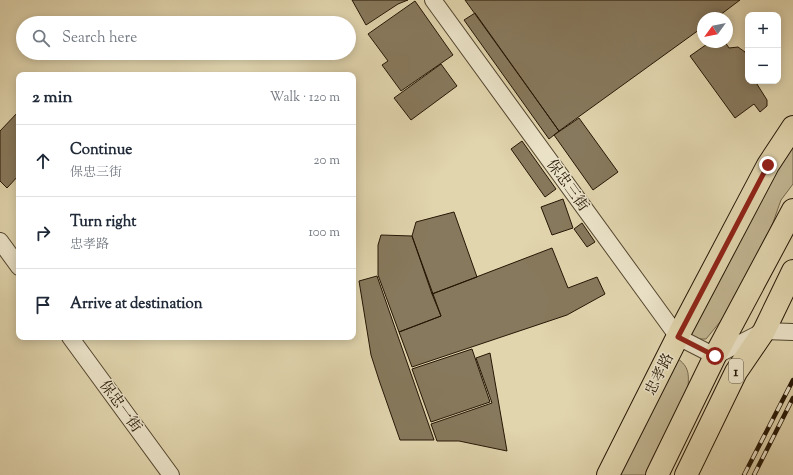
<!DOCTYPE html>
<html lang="en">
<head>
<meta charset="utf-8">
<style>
  :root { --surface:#fff; --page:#f6f6f7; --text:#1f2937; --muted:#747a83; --line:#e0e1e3 }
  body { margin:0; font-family:"Sorts Mill Goudy","Noto Serif TC",serif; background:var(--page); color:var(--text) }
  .controls { position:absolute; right:12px; top:12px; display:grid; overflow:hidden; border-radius:8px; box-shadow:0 2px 10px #0003 }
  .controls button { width:36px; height:36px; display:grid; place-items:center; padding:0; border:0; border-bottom:1px solid var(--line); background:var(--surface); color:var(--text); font:20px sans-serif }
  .compass { position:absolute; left:697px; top:12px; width:36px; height:36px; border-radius:50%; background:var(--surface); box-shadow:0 2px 10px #0003; rotate:237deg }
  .stop { position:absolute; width:12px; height:12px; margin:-9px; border:3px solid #8f2418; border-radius:50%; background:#fff }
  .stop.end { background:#8f2418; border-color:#fff; box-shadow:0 1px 4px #0008 }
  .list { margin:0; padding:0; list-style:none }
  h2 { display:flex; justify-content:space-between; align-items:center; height:52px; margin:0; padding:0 16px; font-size:17px }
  h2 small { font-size:13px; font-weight:400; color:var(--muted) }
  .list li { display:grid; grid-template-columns:26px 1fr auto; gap:12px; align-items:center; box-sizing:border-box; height:72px; padding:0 16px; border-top:1px solid var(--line) }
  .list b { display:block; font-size:15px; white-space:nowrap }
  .list p { margin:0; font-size:13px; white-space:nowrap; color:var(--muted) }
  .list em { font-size:13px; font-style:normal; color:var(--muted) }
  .icon { flex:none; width:22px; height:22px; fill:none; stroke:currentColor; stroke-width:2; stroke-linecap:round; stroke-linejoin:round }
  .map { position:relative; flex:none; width:793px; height:475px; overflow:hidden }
  .search { position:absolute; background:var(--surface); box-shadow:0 2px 10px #0003; left:16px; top:16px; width:340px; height:44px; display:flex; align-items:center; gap:10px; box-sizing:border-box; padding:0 14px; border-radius:22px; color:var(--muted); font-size:15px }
  .panel { position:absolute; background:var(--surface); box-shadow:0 2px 10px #0003; left:16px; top:72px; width:340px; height:268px; border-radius:8px }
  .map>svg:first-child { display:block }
</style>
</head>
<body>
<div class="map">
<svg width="793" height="475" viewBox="0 0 793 475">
  <rect width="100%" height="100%" fill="#e1d5ae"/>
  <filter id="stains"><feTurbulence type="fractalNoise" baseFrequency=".005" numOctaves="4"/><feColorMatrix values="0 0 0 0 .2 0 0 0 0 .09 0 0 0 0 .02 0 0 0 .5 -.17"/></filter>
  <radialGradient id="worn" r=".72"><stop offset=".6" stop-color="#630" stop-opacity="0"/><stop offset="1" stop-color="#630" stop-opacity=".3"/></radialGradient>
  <path fill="#c1b591" stroke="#73664b" d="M793 140V184L781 200 770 231 724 317 706 339H689L690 332Z
    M677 358C689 367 689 373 688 388L646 475H617Z"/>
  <path fill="#87795d" stroke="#251605" d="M352 0H408L398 4 366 25Z
    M465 0H740L716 18H703V27L559 131Z
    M415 1 453 55 401 91 382 65 388 61 368 34Z
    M475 13 559 131 549 139 464 20Z
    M710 42H725L729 48 738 47 745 52 748 58V81H755L767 100V106L760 112 754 104 735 118 690 56Z
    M441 64 457 86 411 120 394 98Z
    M19 111V175L7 188 0 181V131Z
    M579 118 618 172 593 190 554 135Z
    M522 141 556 189 545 197 511 149Z
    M563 199 573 228 552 235 541 207Z
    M454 212 477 277 432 294 412 236 416 222Z
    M582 223 595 242 587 247 574 229Z
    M381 235 412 236 441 316 399 332 378 275V245Z
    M552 248 568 288 597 277 605 294 567 315 412 367 399 332 441 316 432 294Z
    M377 276 434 440H400L379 380 371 355 359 281Z
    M472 349 490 402 431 422 412 369Z
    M490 353 507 451 459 441H437L431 424 492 403 476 358Z"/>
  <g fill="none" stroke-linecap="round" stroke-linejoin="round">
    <defs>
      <path id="street" d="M433 0 678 337 715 356 764 331 793 332
        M0 241 19 267
        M70 337 171 475"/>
      <path id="primary" d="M608 475 681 330 768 165 793 127
        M657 475 715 356 793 210
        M686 475 736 372 764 331 793 271"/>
    </defs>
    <use href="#street" stroke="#54462f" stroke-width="18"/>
    <use href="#primary" stroke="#251605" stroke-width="24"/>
    <use href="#street" stroke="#ece4ca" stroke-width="16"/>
    <use href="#primary" stroke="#e1d5ae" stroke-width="22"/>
    <defs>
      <path id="rail" d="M744 475 793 380
        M754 475 793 398"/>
    </defs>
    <use href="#rail" stroke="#251605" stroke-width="4.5"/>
    <use href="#rail" stroke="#ece4ca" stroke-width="3" stroke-dasharray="9" stroke-linecap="butt"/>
  </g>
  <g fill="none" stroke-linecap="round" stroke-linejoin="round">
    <path stroke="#8f2418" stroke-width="5" d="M715 356 678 337 768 165"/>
  </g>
  <g text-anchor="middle" stroke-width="3" stroke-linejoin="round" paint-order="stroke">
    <rect fill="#ece4ca" stroke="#615440" stroke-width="1" x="729" y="359" width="14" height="24" rx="3"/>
    <g font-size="14" font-weight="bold" fill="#251605">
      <text x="736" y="376">1</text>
    </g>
    <g font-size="15" fill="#251605" stroke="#ece4ca">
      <text transform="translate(568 185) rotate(54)" y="5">保忠三街</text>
      <text transform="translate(659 374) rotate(-63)" y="5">忠孝路</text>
      <text transform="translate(121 406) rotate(54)" y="5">保忠一街</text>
    </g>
  </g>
  <rect width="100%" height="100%" filter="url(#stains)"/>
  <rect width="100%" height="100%" fill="url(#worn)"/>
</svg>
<div class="controls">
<button>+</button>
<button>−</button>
</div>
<svg class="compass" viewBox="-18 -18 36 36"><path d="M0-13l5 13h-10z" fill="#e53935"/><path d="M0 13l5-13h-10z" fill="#747a83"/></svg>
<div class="stop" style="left:715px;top:356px"></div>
<div class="stop end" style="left:768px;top:165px"></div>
<div class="search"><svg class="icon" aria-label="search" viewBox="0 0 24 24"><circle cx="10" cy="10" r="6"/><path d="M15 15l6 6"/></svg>Search here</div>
<section class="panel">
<h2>2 min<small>Walk · 120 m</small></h2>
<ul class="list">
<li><svg class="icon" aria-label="ahead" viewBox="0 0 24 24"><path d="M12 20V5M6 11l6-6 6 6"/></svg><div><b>Continue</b><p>保忠三街</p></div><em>20 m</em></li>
<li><svg class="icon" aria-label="right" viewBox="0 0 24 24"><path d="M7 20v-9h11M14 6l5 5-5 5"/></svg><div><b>Turn right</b><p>忠孝路</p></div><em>100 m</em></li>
<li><svg class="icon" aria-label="arrive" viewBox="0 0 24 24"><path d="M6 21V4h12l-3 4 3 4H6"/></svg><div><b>Arrive at destination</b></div></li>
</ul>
</section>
</div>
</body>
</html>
